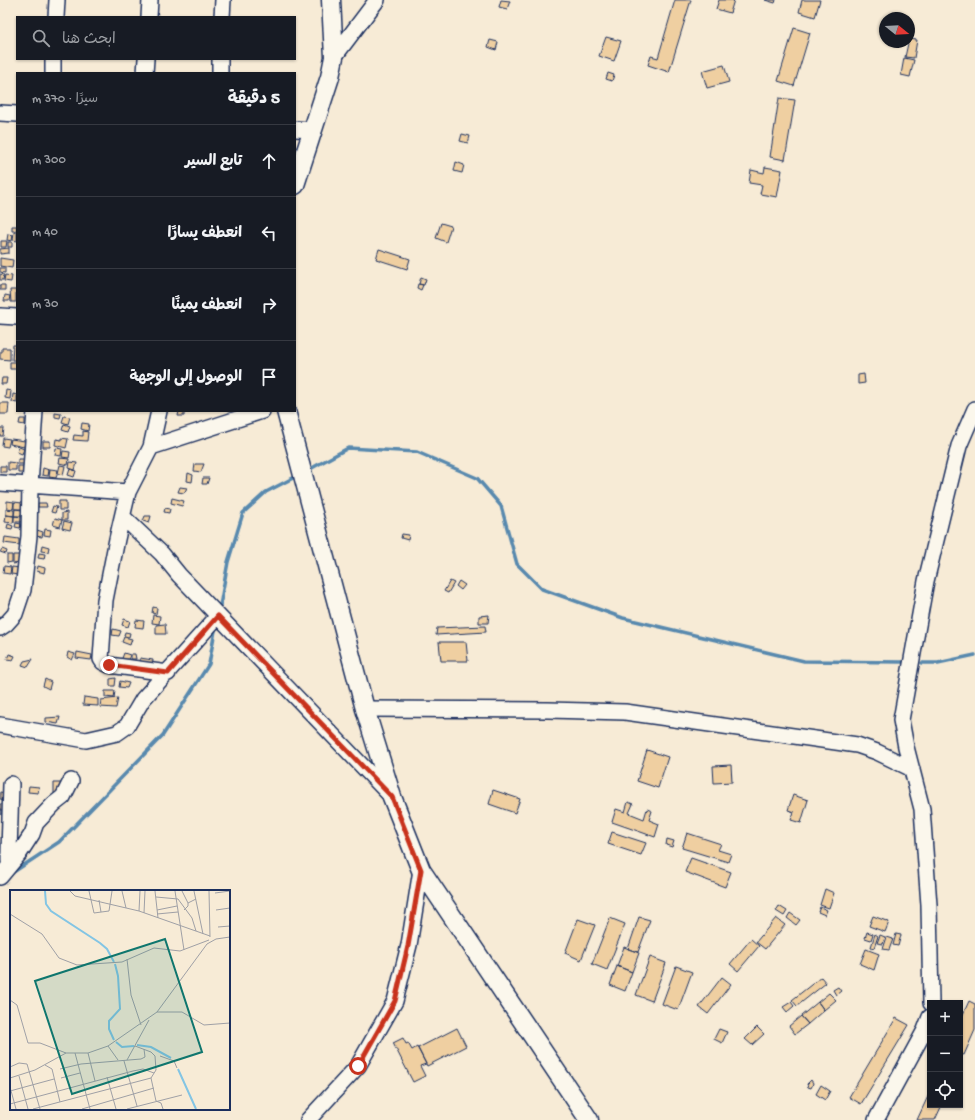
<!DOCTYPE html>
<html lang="ar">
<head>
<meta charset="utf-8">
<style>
  :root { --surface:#171b24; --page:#242831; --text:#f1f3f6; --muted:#9ea1a6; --line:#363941 }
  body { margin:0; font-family:"Gochi Hand","Playpen Sans Arabic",sans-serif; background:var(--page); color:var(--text); direction:rtl }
  .controls { position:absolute; right:12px; bottom:12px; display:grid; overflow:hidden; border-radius:0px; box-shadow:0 1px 3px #0004 }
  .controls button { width:36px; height:36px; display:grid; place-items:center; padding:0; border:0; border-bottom:1px solid var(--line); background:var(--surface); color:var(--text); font:20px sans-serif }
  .compass { position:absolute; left:879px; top:12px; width:36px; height:36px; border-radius:50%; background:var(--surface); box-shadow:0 1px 3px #0004; rotate:108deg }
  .stop { position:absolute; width:12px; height:12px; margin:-9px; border:3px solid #c8321e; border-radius:50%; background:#fff }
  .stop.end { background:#c8321e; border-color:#fff; box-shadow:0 1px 4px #0008 }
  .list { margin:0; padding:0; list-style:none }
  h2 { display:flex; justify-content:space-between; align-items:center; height:52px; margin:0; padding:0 16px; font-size:17px }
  h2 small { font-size:13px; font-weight:400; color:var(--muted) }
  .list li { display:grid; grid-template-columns:26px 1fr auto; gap:12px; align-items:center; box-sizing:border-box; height:72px; padding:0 16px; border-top:1px solid var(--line) }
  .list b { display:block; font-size:15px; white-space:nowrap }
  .list em { font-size:13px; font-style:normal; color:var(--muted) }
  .icon { flex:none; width:22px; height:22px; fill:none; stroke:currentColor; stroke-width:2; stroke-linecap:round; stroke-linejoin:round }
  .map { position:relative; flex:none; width:975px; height:1120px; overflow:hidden; direction:ltr }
  .search { position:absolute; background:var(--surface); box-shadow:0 1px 3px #0004; left:16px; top:16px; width:280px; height:44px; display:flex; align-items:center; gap:10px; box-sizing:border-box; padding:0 14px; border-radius:0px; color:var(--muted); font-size:15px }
  .panel { position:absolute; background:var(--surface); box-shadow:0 1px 3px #0004; left:16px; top:72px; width:280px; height:340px; border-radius:0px; direction:rtl }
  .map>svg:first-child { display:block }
</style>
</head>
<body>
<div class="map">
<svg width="975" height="1120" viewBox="0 0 975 1120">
  <rect width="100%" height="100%" fill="#f7ebd6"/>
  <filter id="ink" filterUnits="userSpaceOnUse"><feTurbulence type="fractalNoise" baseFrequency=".025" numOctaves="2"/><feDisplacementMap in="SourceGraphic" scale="8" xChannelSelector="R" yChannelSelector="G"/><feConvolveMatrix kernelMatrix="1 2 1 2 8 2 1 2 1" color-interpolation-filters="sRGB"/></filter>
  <g filter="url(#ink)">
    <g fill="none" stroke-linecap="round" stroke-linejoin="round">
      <path stroke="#5989ae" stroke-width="3.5" d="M312 468 348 448 417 452 477 478 501 506 517 564 542 589 623 618 804 661 902 662
        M219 611 228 562 243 513 266 492 293 478
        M922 663H938L975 655
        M12 873 59 842 163 735 209 664 216 625"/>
    </g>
    <path fill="#efcfa1" stroke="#1b2f5e" d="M501 0 510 1 507 9 499 7Z
      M675 0H691L669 72 648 65 651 56 658 58Z
      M719 0H734L730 13 716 9Z
      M765 0H776L775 3Z
      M802 0H820L815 17 799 12Z
      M794 28 810 33 794 86 778 81Z
      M606 37 621 41 614 61 599 56Z
      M909 39 917 40 914 58 905 57Z
      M490 40 498 42 496 50 488 47Z
      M904 58 914 60 910 77 901 75Z
      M724 65 729 82 707 88 702 71Z
      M608 73 614 75 612 81 606 79Z
      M779 98 795 100 785 160 770 157Z
      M462 134 470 136 468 143 460 141Z
      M456 162 464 165 462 173 454 171Z
      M765 167 782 170 777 197 760 194 762 185 749 183 751 170 764 173Z
      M441 223 451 226 446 242 436 238Z
      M12 226H17L16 231H12Z
      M14 232H17V241L13 240Z
      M8 234 13 235 12 241 7 240Z
      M1 241H7L6 247H1Z
      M8 242H12V247H8Z
      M9 248V253L0 254V249Z
      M379 249 410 259 407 269 376 259Z
      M0 258 13 260 12 268 0 266Z
      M0 268H5V273L0 272Z
      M0 274 4 275 3 280H0Z
      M5 275 12 276 11 282 4 281Z
      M421 277 426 279 424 285 419 284Z
      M418 284 423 285 421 290 417 288Z
      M0 285H5V290H0Z
      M10 290H16V302H11Z
      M5 295 10 296 9 301H4Z
      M13 345H17V360H12Z
      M2 348H10V360L0 359V352H2Z
      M10 362H17V369H10Z
      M864 374 865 383 858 384V375Z
      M2 378H7L6 384H1Z
      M6 390 11 391 10 399 5 398Z
      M13 394 17 395V403L12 402Z
      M0 403H9L8 414H0Z
      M179 411H184V416H178Z
      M55 413 61 414 60 418 55 417Z
      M64 416 70 417 68 424 62 422Z
      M20 419H25V425L19 424Z
      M82 423 89 424 88 431 81 429Z
      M64 424 70 426 68 432 62 430Z
      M0 428H4L3 436H0Z
      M83 431 88 432 87 441 73 440 74 435 83 436Z
      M3 438 10 439 8 447 2 446Z
      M61 438 68 439 66 448 55 445 56 439 61 440Z
      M11 439 25 441 24 447 10 444Z
      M43 441H50V447H43Z
      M19 447 24 449 22 454 17 452Z
      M56 448 62 449 61 456 55 455Z
      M63 451 70 452 69 458 62 457Z
      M60 458 69 459 68 465 59 463Z
      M18 459H24V464H18Z
      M8 462 16 463V470H8Z
      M70 462 77 463 75 470 69 468Z
      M195 464H204L201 472 194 471Z
      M60 465 65 466 63 475 58 473Z
      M0 466H6V472H0Z
      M18 466H23V473H18Z
      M43 468 49 470 48 476 42 475Z
      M50 469 58 470 56 478 49 477Z
      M70 469 76 471 74 477 68 475Z
      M188 473 193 475 192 482 187 481Z
      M203 478H209L207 484H202Z
      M180 487 187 488 184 493 178 492Z
      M172 498 184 501 182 506 171 503Z
      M7 501 14 502 13 509 7 508Z
      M59 501H66V510H59Z
      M14 502 22 503V509H14Z
      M38 503H46L47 507H38Z
      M53 506 57 507 55 513 51 512Z
      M165 508 170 509 169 513 164 512Z
      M6 509 14 510V516L6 515Z
      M15 509 22 510 21 516H14Z
      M67 512V520H62V513Z
      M6 515 14 516 13 523 5 522Z
      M14 516 22 517 21 522H14Z
      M145 516H151L149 523 143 521Z
      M55 518 62 520 60 527 53 525Z
      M64 521 72 523 70 530 62 528Z
      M16 523 21 524 20 528 15 527Z
      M8 524 13 526 12 529 7 528Z
      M45 529 51 530 50 536 44 535Z
      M37 530 43 532 42 537 35 536Z
      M402 534 409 535 408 540 401 538Z
      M5 537 19 539V545L4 543Z
      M42 545 49 547 48 552 41 551Z
      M2 549 7 551 6 554 0 552Z
      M39 553 45 554 44 559 38 558Z
      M7 555H12V562L7 563Z
      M13 555H19V563L13 564Z
      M4 566 11 567 10 574 3 573Z
      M38 566 45 568 44 573 37 571Z
      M12 567 20 568 18 575 11 574Z
      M450 581 454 583 448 593 444 591Z
      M459 581 465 585 461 590 456 586Z
      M153 607 157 608 156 614 152 613Z
      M153 615 160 616 159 624 152 623Z
      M489 615 488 623H479V616Z
      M124 619 130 621 128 627 122 625Z
      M136 620 144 621 143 628 135 627Z
      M165 624 166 634H156V625Z
      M485 626 486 632 436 635 437 628Z
      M113 629 121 631 119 636 112 635Z
      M125 632 130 633 129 637 124 636Z
      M124 637 132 639 130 645 122 642Z
      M439 642H466L468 661H441Z
      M68 652 75 654 72 660 67 657Z
      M77 652 92 655 91 660 76 658Z
      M124 653 130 655 127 663 121 661Z
      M9 654 15 656 13 660 7 659Z
      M131 654H135L136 659H131Z
      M140 658 153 660 152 668 139 666Z
      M33 659 28 667 22 665 24 661Z
      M116 678 115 686H110V679Z
      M45 679 51 682 49 689 43 686Z
      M120 681 129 683 127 688 119 687Z
      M105 691H115L114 698 105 697Z
      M84 697 98 699V706L83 705Z
      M118 698 116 708 100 707 101 700Z
      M60 717 58 724 46 722V718Z
      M647 750 668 757 658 788 637 781Z
      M731 765 732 782 714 783 713 766Z
      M54 783H63L62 795H54Z
      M29 786 39 787 38 793 28 792Z
      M493 790 520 799 515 813 489 804Z
      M0 792 6 793 5 800 0 799Z
      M793 795 808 800 801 823 791 820 794 812 788 810Z
      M628 802 633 804 629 813 644 819 647 809 652 811 649 820 659 824 655 837 612 822 616 809 625 812Z
      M0 804H5V810H0Z
      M612 832 646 843 641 855 608 844Z
      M687 833 721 844 718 850 731 854 728 862 682 848Z
      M667 839 674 841 672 847 666 845Z
      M691 858 731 872 725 887 685 872Z
      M825 889 834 893 829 908 820 905Z
      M779 906 787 911 784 916 776 911Z
      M820 907 827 910 825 915 818 912Z
      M790 913 800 920 796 925 787 918Z
      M873 916 889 922 885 932 869 926Z
      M639 917 650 920 638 952 628 949Z
      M610 918 625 924 607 970 592 964Z
      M776 918 785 925 765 949 756 942Z
      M578 919 595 925 581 960 565 953Z
      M867 932 873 934 871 940 865 938Z
      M875 934 878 936 874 948 871 947Z
      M896 934 901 935 898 946 893 945Z
      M880 935 885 937 883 944 877 943Z
      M887 937 893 939 889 950 883 949Z
      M751 939 759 946 738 971 730 964Z
      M624 947 639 953 632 972 617 966Z
      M866 949 879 954 874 970 860 964Z
      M650 957 666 963 652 1001 636 995Z
      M617 966 632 972 625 991 610 985Z
      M676 966 692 972 678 1010 662 1004Z
      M722 977 731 984 708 1014 699 1007Z
      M821 977 826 983 797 1006 792 1000Z
      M838 987 841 991 836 995 833 990Z
      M829 993 836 1000 824 1010 818 1002Z
      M969 1001 975 1004V1030L964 1055 960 1054V1021Z
      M791 1002 794 1006 787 1012 783 1007Z
      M818 1002 824 1010 808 1024 801 1016Z
      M801 1016 808 1024 795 1034 789 1026Z
      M896 1018 909 1025 861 1104 849 1097Z
      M757 1027 764 1034 752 1045 745 1039Z
      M457 1028 466 1046 427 1066 418 1048Z
      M719 1029 727 1032 722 1043 714 1039Z
      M403 1038 406 1044 408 1043 412 1050 417 1047 426 1064 420 1066 425 1076 413 1082 393 1043Z
      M811 1080 813 1083 812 1086 811 1088 808 1087 807 1084Z
      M821 1085 830 1091 825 1100 816 1094Z
      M930 1092V1105H942L935 1120H917Z"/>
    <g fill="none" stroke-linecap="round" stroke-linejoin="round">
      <defs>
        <path id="minor" d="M56 17 57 0
          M149 17 150 0
          M222 17 223 0
          M334 57 377 0
          M53 73V59
          M145 73 146 59
          M220 73V59
          M0 113 17 114
          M295 129 313 130
          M0 316 17 317
          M159 411 151 447 128 492 117 539 105 600 101 659 103 662 109 665 168 673
          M151 447 262 411
          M0 483 128 492
          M123 517 162 554 179 575 392 797
          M0 628 6 624 15 614 23 590 29 536 30 485 35 411
          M365 709 548 710 625 712 857 745 877 752 912 769
          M0 725 86 740 117 733 127 726 143 699 218 616
          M11 784 9 852V861L12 862
          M0 877 19 854 32 834 36 823 54 804 63 797 71 781
          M931 1003 929 905 922 809 906 747 901 720 926 581 959 446 975 409
          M308 1120 358 1066 395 1001 409 945 421 870
          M876 1120 925 1030 930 1017"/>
        <path id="tertiary" d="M295 185 330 77 334 57 331 0
          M286 411 365 709 392 797 421 870 589 1120"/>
      </defs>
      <use href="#minor" stroke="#1b2f5e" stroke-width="18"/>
      <use href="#tertiary" stroke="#1b2f5e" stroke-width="21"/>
      <use href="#minor" stroke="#fbf7ec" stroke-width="15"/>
      <use href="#tertiary" stroke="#fbf7ec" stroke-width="18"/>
    </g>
  </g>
  <g fill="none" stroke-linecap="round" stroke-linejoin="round" filter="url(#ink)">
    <path stroke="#c8321e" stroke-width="5" d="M109 665 168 673 218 616 392 797 421 870 408 946 395 1001 358 1066"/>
  </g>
  <g transform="translate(10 890)">
    <rect width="220" height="220" fill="#f7ebd6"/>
    <path fill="none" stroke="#83c5e4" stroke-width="2" d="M35 1 36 14 41 21 90 53 97 59 104 72M104 150 99 139V131L110 119 108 86 105 74M106 152 112 157 124 156M127 155 141 157 161 168M168 179 186 219"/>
    <path fill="none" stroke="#9fa0a6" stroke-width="1" d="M60 1 65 6 129 21 200 46M79 1 84 23 99 21 102 1M112 1 116 18M145 1 148 28M165 1 174 60M172 1 178 13M184 1 193 44M199 1 200 47M205 3 220 1M146 7 168 9 182 28 186 41M89 10 91 22M147 20 167 16M174 20 178 16V13L186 9M206 20 220 18M129 21 130 1M134 23 135 1M0 24 32 44 49 68 67 75 112 72 144 58 170 61 199 50M147 24 168 22M208 37 220 36M117 69 121 105 131 135M0 110 7 115 18 153H30L56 163M147 122H172L194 135 220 133M98 156 108 170M125 156 141 162 145 166 146 180 141 188 146 211 151 213 153 219M65 163 80 219M78 163 85 191M150 166 164 171 167 178M117 170 139 130M114 171 127 216M35 175 42 179 50 212M0 177 9 173 17 174 30 219M50 179 71 174 131 169 135 167 134 159M9 186 18 219M97 187 106 219M0 188 25 180 56 163H78L98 156 147 122 197 54 206 49 220 47M51 188 70 183M0 197 6 219M0 201 44 189M0 214 123 181 133 179 144 183M23 219 141 188M72 219 144 198M117 219 172 205"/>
    <path fill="#0f766e" fill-opacity="0.15" stroke="#0f766e" stroke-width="2" d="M155 49 192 162 62 204 25 91Z"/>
    <rect width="220" height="220" fill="none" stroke="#1b2f5e" stroke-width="2"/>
  </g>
</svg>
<div class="controls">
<button>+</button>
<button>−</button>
<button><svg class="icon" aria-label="locate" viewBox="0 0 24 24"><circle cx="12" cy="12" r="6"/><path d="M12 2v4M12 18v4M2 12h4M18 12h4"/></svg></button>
</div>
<svg class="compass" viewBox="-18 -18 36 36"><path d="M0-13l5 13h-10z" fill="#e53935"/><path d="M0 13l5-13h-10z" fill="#9ea1a6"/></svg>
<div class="stop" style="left:358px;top:1066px"></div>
<div class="stop end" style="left:109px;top:665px"></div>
<div class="search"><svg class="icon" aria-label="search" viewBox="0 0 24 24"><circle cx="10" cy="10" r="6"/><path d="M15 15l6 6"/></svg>ابحث هنا</div>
<section class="panel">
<h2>5 دقيقة<small>سيرًا · 370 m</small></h2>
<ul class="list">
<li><svg class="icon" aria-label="ahead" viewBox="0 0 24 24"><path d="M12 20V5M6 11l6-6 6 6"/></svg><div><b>تابع السير</b></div><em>300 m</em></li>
<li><svg class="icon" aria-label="left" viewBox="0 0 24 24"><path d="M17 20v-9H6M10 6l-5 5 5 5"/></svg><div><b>انعطف يسارًا</b></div><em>40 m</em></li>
<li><svg class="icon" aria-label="right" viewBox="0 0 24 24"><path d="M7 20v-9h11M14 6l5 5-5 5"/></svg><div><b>انعطف يمينًا</b></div><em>30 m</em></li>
<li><svg class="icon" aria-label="arrive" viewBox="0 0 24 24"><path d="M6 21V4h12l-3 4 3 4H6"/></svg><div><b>الوصول إلى الوجهة</b></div></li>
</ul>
</section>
</div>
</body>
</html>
